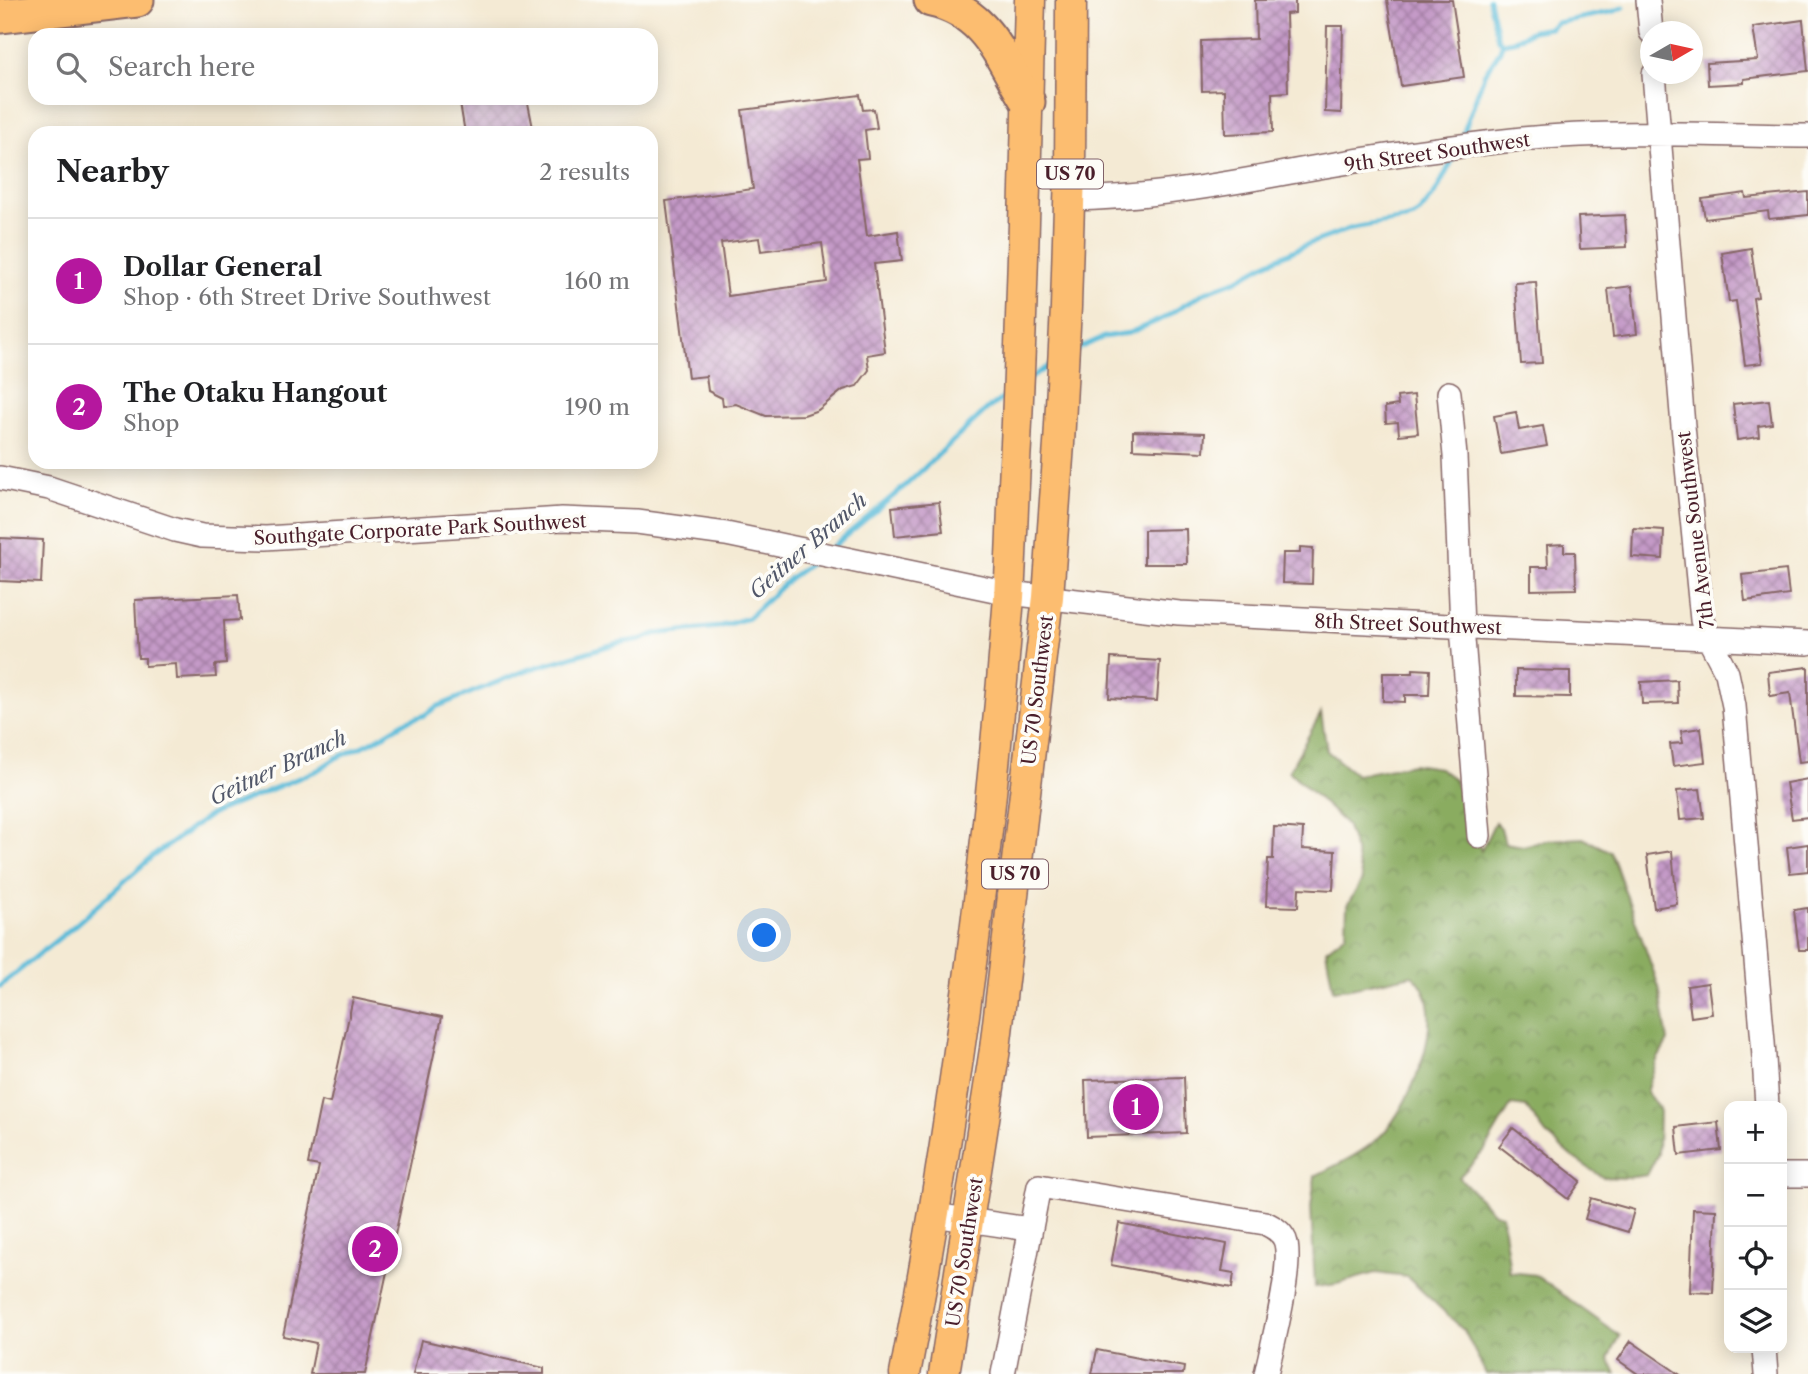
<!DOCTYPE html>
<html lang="en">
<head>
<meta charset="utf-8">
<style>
  :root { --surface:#fff; --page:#f6f6f6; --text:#202124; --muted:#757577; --line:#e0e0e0; --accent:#b5179e }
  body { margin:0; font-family:"Libre Caslon Text",serif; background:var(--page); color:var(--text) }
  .controls { position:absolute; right:21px; bottom:21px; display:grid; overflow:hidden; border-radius:14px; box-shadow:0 4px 18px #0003 }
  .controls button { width:63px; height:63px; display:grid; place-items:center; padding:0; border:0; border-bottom:2px solid var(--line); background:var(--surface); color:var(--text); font:35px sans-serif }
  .compass { position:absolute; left:1640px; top:21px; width:63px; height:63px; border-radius:50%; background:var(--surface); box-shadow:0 4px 18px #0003; rotate:81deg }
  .you { position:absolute; left:765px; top:936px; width:24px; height:24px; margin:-18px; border:5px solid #fff; border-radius:50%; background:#1a73e8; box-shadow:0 0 0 10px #1a73e833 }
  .badge { display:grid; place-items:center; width:46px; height:46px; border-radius:50%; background:var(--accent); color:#fff; font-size:23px; font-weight:700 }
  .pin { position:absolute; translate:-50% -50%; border:4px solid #fff; box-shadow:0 2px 7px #0006 }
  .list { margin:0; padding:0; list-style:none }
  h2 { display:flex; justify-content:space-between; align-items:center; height:91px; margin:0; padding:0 28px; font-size:30px }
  h2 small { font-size:23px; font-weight:400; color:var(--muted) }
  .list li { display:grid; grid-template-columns:46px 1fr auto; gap:21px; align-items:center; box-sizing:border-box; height:126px; padding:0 28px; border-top:2px solid var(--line) }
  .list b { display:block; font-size:26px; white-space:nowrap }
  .list p { margin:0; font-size:23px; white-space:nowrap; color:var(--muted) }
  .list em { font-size:23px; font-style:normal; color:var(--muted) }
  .icon { flex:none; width:38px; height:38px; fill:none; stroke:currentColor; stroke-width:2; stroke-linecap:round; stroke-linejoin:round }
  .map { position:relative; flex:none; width:1808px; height:1374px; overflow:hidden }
  .search { position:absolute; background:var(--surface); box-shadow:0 4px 18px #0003; left:28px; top:28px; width:630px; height:77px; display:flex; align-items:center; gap:18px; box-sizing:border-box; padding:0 24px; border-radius:21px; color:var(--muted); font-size:26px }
  .panel { position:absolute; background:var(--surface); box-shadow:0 4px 18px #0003; left:28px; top:126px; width:630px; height:343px; border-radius:21px }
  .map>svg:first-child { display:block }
</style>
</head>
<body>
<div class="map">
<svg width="1808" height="1374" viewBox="0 0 1808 1374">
  <defs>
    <pattern id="forest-crowns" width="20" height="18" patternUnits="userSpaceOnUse" patternTransform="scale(1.75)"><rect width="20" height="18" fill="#8aac61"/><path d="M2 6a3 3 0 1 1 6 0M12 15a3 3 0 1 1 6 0" fill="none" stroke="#738b50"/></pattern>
    <pattern id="building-cross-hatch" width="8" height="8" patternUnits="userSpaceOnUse" patternTransform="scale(1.75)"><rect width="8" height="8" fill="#c49ac7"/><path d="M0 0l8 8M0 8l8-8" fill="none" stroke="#a17da2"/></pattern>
  </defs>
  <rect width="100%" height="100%" fill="#fdfcf7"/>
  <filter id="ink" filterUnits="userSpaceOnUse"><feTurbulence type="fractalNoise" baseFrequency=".0143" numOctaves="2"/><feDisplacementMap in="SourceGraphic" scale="14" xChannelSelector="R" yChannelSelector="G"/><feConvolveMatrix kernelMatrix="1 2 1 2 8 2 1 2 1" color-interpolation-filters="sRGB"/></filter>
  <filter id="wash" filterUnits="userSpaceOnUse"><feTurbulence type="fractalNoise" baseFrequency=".00686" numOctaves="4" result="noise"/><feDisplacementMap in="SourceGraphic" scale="28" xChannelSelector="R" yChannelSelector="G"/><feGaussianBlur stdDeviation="1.57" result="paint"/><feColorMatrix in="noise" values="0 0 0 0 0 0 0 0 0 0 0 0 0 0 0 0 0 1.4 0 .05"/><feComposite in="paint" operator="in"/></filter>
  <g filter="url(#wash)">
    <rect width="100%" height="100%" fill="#f4ead4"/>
    <path fill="url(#forest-crowns)" stroke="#6a6646" stroke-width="2" d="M1321 713 1327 751 1356 775 1413 764 1439 768 1454 779 1481 851 1495 822 1501 828 1505 843 1523 846 1547 840 1583 838 1611 852 1659 987 1668 1041 1657 1060 1646 1092 1659 1108 1658 1154 1647 1175 1626 1178 1602 1177 1571 1156 1546 1134 1526 1107 1511 1105 1484 1151 1459 1177 1494 1213 1502 1215 1510 1272 1535 1275 1620 1336 1609 1358 1616 1374H1486L1464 1330 1407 1277 1375 1273 1337 1284 1315 1287 1311 1207 1315 1176C1340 1163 1369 1151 1387 1129 1414 1096 1452 1007 1412 975L1351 988 1333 990 1326 950 1346 934 1347 906 1362 880 1356 854 1346 824 1289 771Z"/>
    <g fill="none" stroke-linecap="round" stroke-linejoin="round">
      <path stroke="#5abbd9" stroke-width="5" d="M1502 43 1513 41 1532 31 1550 28 1556 23 1615 11 1624 7
        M1461 140 1484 75 1500 51 1502 43 1498 39 1489 0
        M1075 350 1104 337 1129 333 1164 318 1205 292 1235 281 1265 264 1306 245 1352 228 1411 218 1420 212 1436 192 1456 153
        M1028 380 1052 364
        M831 548 904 487 987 409 1009 394
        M0 986 74 926 153 856 210 815 318 770 336 758 372 742 407 721 425 715 436 707 527 670 618 643 643 639 655 634 718 627 748 618 790 578 815 560"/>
    </g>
    <g id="blocks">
      <path fill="url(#building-cross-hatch)" fill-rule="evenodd" d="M1255 0H1295V13L1286 14 1288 92 1272 93 1273 132 1225 134 1224 90 1202 91 1201 41 1256 39Z
        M1387 0H1452L1464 77 1401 86Z
        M1803 20 1808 71 1744 79V83L1708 85 1707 63 1758 60 1753 27Z
        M1327 26H1343L1341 113 1325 112Z
        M860 95 863 110 874 109 877 128 865 130 868 158 857 159 867 236 898 231 902 261 874 264 885 352 867 355 869 370 857 386 843 390 818 410 804 415 766 416 736 404 723 406 722 398 708 391 706 376 688 378 666 201 753 189 742 110ZM759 238 761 251 822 243 827 282 728 296 721 243Z
        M492 98H527L534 133H465L460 103Z
        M1808 192V215L1769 219 1768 211 1705 219 1702 199 1745 193 1746 198Z
        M1625 215 1627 247 1580 249 1578 217Z
        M1751 248 1758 297 1753 298 1762 363 1745 365 1736 301 1729 302 1722 253Z
        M1536 282 1542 363 1521 364 1515 283Z
        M1632 286 1637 334 1613 337 1608 289Z
        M1414 395 1418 433 1399 435 1398 422 1386 423 1385 407 1398 405 1397 397Z
        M1769 400 1772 424 1758 426 1759 437 1737 440 1733 404Z
        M1516 412 1519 430 1543 426 1547 446 1501 454 1494 416Z
        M1133 431 1205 433 1204 452 1133 449Z
        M939 502 943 531 895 536 892 507Z
        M1633 528 1664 530 1663 559 1632 557Z
        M1186 529 1187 564H1144V530Z
        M0 538 43 540 41 583 0 581Z
        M1564 544V552H1575L1576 589 1531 590V567H1548L1547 545Z
        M1300 547 1313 548 1312 584 1282 583 1283 553H1300Z
        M1786 570 1789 595 1745 601 1742 575Z
        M238 595 240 620 224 621 226 664 215 665 216 677 177 679 176 664 145 666V658H138L135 600Z
        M1111 658 1160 661 1157 701 1109 698Z
        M1808 667V761L1799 762 1790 693 1770 696 1768 672Z
        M1413 669 1430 670 1429 695H1405V702L1383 701V673H1413Z
        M1516 670 1570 671V697L1516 696Z
        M1677 680 1678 703 1642 704 1641 682Z
        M1701 728 1705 762 1673 766 1670 744 1683 743 1681 731Z
        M1808 779V817L1792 819 1786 783Z
        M1700 789 1704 818 1680 820 1677 791Z
        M1274 827 1303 829 1302 849 1335 851 1333 890 1299 888 1298 907 1266 906 1268 859H1273Z
        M1808 844V871L1790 873 1787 847Z
        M1672 851 1677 904 1654 908 1647 855Z
        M1808 908V950H1799L1794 910Z
        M1708 983 1712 1014 1691 1017 1687 986Z
        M353 998 442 1017 365 1374H310L316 1343 283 1336 319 1166 308 1164 321 1101 330 1103Z
        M1184 1077 1186 1133 1087 1137 1085 1080Z
        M1718 1122 1721 1150 1679 1155 1676 1127Z
        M1513 1128 1581 1181 1568 1199 1499 1146Z
        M1591 1198 1634 1210 1628 1232 1585 1219Z
        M1693 1209 1716 1210 1713 1293 1690 1292Z
        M1119 1223 1227 1244 1222 1271 1234 1273 1232 1288 1111 1265Z
        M421 1340 544 1368V1374H413Z
        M1631 1341 1679 1374H1638L1618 1360Z
        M1097 1350 1184 1367 1183 1374H1092Z"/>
    </g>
  </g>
  <g filter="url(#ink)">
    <use href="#blocks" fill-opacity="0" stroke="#866666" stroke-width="2"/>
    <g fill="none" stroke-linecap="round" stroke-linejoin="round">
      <defs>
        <path id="minor" d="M1648 0 1651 32
          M1654 74 1683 426 1702 620 1709 639 1727 673 1734 706 1763 1042 1767 1106
          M1069 199C1138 198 1203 188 1269 176 1352 160 1438 148 1522 139 1616 130 1713 135 1808 136
          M1449 393 1455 456 1462 627 1479 836
          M0 478 49 488 175 530 202 536 266 538 562 519 637 522 726 534 1009 593 1179 613 1808 643
          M1782 1175H1808
          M934 1215 1029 1229
          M1764 1348 1766 1374
          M1003 1374 1039 1186 1265 1223C1273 1227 1281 1231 1285 1240 1294 1264 1272 1346 1266 1374"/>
        <path id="major" d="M905 1374C954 1118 989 857 1009 597 1012 546 1013 495 1016 444 1023 296 1026 148 1030 0
          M944 1374 995 1049 1048 597 1059 444 1066 307 1070 170 1071 0"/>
        <path id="highway" d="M931 0C989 13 1000 58 1028 102
          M0 16 137 0"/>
      </defs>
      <use href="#minor" stroke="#866666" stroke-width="26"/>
      <use href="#major" stroke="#866666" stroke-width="33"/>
      <use href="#highway" stroke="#866666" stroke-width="37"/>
      <use href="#minor" stroke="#fff" stroke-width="23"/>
      <use href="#major" stroke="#fcbd6f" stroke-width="30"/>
      <use href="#highway" stroke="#fcbd6f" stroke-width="33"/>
    </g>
  </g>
  <g text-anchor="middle" stroke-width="7" stroke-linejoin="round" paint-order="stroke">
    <g fill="#fdfcf7" stroke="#806168" stroke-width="2">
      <rect x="1037" y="159.5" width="66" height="29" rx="5"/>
      <rect x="982" y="859.5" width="66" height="29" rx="5"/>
    </g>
    <g font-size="18" font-weight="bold" fill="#4a1f2b">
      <text x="1070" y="180">US 70</text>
      <text x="1015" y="880">US 70</text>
    </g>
    <g font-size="19" fill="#4a1f2b" stroke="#fdfcf7">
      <text transform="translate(1437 152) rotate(-8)" y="7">9th Street Southwest</text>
      <text transform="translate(420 529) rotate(-3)" y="7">Southgate Corporate Park Southwest</text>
      <text transform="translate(1695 530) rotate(-97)" y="7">7th Avenue Southwest</text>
      <text transform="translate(1408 624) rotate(2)" y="7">8th Street Southwest</text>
      <text transform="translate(1037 690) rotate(-83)" y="7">US 70 Southwest</text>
      <text transform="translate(964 1252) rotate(-81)" y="7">US 70 Southwest</text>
    </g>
    <g font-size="21" font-style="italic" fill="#505668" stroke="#fdfcf7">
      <text transform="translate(808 546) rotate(-41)" y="7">Geitner Branch</text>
      <text transform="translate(278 768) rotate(-25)" y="7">Geitner Branch</text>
    </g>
  </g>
</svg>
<div class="controls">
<button>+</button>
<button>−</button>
<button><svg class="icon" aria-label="locate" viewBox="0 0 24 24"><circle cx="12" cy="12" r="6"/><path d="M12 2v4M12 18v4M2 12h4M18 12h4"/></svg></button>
<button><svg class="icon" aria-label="layers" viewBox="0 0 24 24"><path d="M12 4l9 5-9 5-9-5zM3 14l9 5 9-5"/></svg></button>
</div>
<svg class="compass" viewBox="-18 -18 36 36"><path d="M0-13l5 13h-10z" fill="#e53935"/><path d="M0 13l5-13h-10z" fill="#757577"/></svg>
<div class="you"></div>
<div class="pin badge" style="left:1136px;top:1107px">1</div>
<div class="pin badge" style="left:375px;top:1249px">2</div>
<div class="search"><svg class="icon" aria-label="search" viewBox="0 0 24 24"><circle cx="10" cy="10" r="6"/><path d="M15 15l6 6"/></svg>Search here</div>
<section class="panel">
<h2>Nearby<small>2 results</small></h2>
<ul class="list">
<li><span class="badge">1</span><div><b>Dollar General</b><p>Shop · 6th Street Drive Southwest</p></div><em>160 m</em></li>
<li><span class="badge">2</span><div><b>The Otaku Hangout</b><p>Shop</p></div><em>190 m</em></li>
</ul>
</section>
</div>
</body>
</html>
